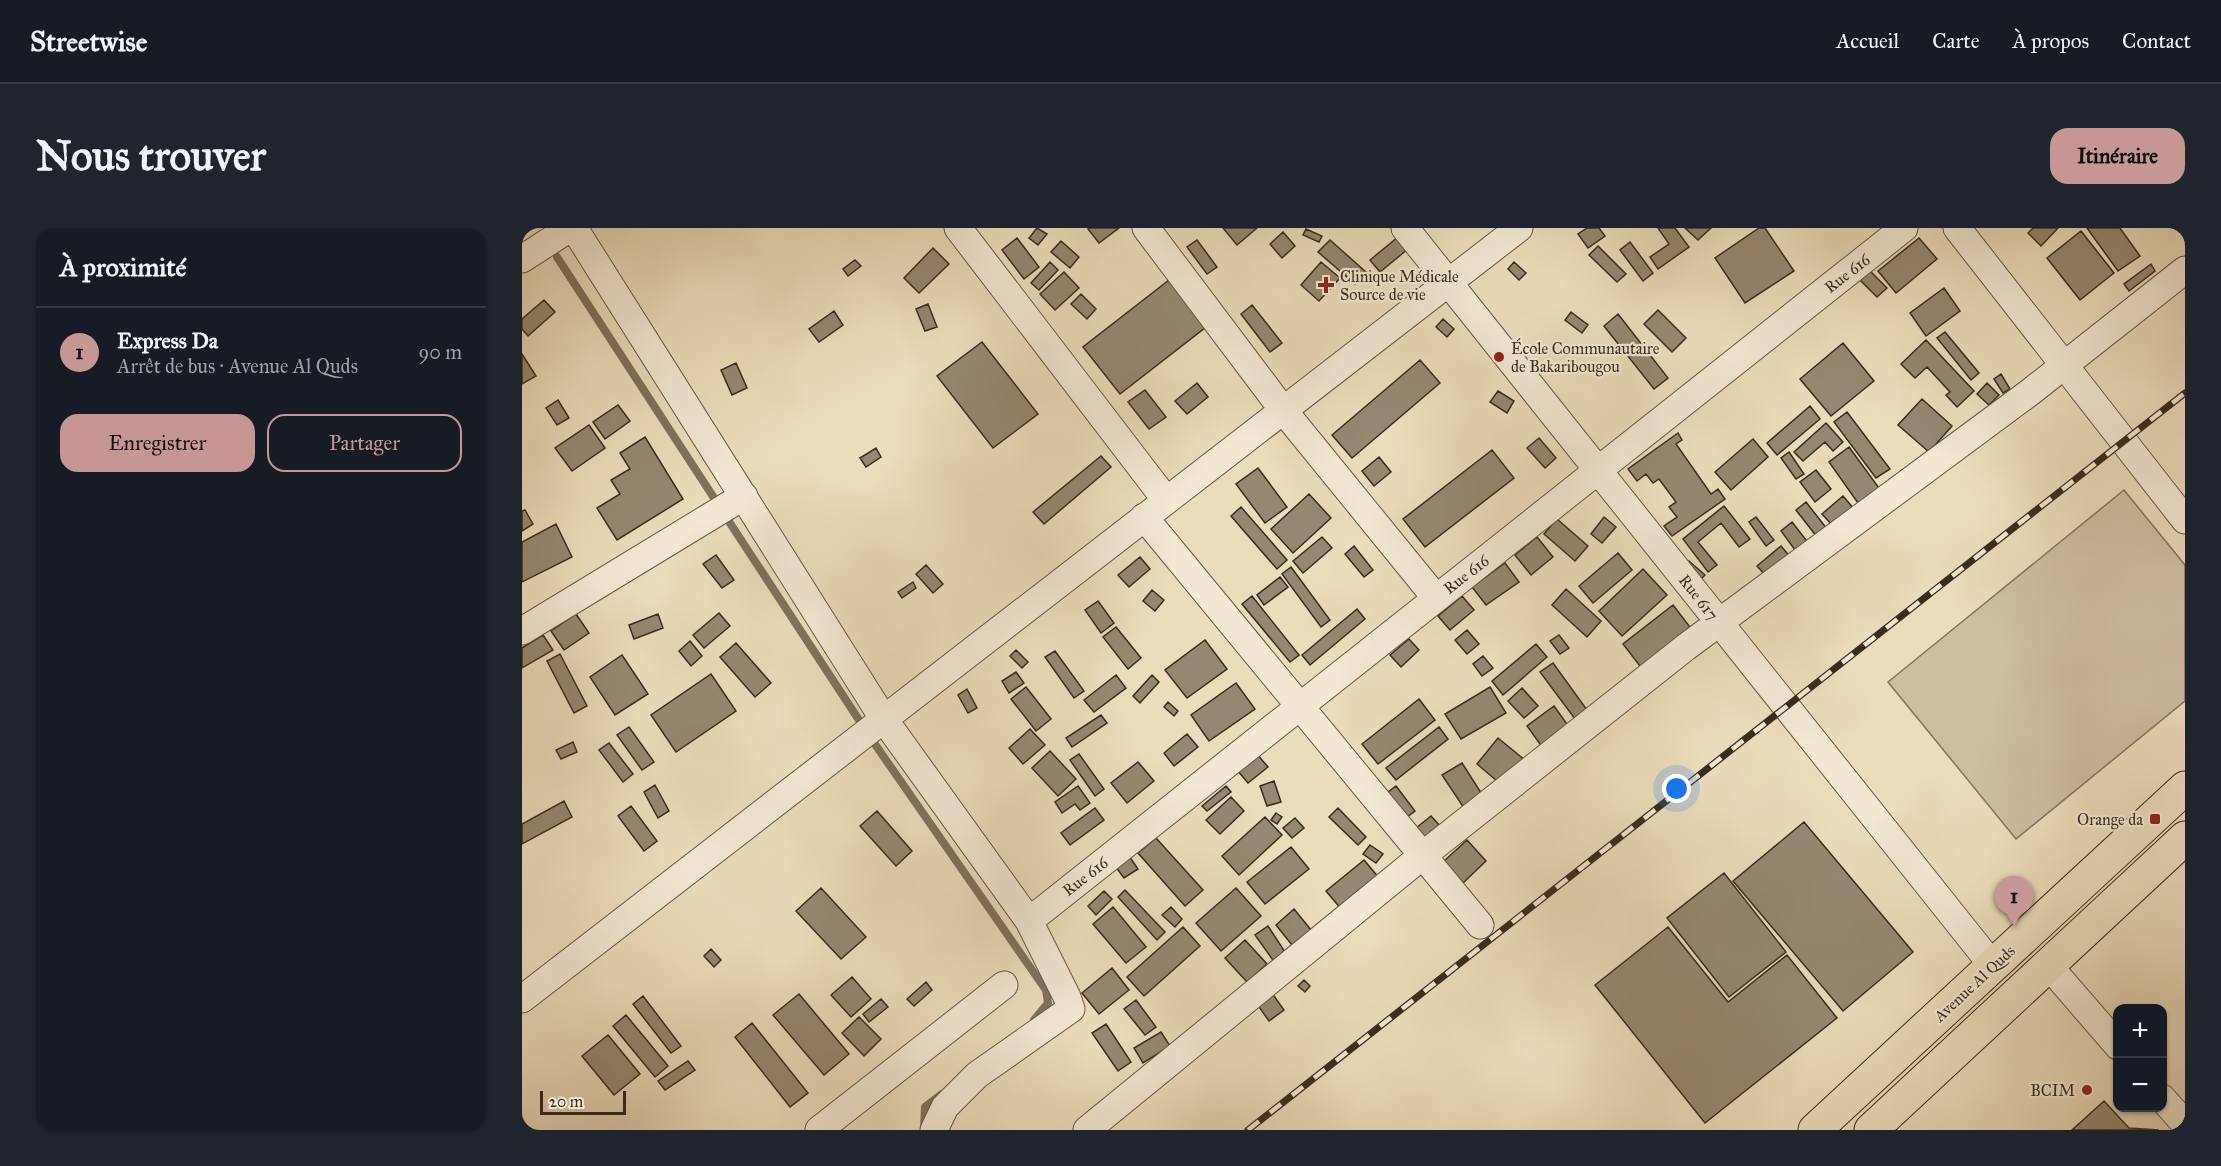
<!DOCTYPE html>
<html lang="fr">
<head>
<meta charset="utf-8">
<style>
  :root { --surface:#171b24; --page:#20242c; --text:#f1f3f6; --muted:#9ea1a6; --line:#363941; --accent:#c59692 }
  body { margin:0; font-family:"IM FELL Great Primer",serif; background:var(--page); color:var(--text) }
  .controls { position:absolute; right:18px; bottom:18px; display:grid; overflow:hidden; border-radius:12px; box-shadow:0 2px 4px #0004 }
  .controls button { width:54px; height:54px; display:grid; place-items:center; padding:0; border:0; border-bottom:2px solid var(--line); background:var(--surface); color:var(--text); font:30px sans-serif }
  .scale { position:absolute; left:18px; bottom:15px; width:86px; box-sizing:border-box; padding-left:6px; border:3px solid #382c20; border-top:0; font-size:16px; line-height:21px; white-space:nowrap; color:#382c20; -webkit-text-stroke:4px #f2e8d3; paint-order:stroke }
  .you { position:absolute; left:1155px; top:561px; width:21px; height:21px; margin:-15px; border:4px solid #fff; border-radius:50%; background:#1a73e8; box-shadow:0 0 0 9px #1a73e833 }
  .badge { display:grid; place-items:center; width:39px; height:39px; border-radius:50%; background:var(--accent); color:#111; font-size:20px; font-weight:700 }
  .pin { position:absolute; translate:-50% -50px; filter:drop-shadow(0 2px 3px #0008) }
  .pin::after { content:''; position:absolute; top:32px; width:21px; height:18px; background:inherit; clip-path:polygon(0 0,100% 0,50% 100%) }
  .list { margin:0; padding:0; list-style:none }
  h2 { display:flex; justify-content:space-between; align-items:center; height:78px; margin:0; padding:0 24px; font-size:26px }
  h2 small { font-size:20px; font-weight:400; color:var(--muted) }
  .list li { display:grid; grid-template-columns:39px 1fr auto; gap:18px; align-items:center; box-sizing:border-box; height:90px; padding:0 24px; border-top:2px solid var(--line) }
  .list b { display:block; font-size:22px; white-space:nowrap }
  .list p { margin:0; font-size:20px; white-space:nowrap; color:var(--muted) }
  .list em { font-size:20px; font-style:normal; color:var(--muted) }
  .actions { display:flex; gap:12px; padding:18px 24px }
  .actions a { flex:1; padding:14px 0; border:2px solid var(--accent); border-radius:18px; text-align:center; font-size:21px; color:var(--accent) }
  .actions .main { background:var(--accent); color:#111 }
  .map { position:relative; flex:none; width:1663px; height:902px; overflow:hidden; border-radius:18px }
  header { display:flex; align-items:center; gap:36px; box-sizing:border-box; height:84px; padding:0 30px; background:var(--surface); border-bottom:2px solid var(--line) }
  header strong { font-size:28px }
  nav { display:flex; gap:33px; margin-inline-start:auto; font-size:21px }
  .intro { display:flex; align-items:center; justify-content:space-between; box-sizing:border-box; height:144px; padding:0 36px }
  h1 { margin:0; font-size:42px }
  .button { padding:15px 27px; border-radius:18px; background:var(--accent); color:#111; font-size:21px; font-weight:700 }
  main { display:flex; gap:36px; padding:0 36px }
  aside { flex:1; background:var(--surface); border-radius:18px; box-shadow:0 2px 4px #0004 }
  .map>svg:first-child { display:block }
</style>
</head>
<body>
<header>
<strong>Streetwise</strong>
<nav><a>Accueil</a><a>Carte</a><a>À propos</a><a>Contact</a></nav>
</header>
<div class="intro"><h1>Nous trouver</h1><a class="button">Itinéraire</a></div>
<main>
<aside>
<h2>À proximité<small></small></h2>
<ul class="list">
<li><span class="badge">1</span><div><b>Express Da</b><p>Arrêt de bus · Avenue Al Quds</p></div><em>90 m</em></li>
</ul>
<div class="actions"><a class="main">Enregistrer</a><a>Partager</a></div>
</aside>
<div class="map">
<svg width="1663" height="902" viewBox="0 0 1663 902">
  <rect width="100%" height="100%" fill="#ebdcbb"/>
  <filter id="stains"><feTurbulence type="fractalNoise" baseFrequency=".00333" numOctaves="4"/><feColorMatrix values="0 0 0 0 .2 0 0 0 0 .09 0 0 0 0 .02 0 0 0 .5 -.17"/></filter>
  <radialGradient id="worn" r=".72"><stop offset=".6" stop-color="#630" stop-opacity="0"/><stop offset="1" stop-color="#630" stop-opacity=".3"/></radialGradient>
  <path fill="#cdbea1" stroke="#827560" stroke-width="1.5" d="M1602 262 1663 337V473L1494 611 1366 454Z"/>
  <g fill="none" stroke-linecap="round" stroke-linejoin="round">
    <path stroke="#7f725d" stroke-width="8" d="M35 29 194 273
      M206 292 337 492
      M350 512 524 762 526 775 512 792
      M402 902 403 879 420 866"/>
  </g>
  <path fill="#958871" stroke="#382c20" stroke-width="1.5" d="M515 0 525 6 516 17 507 10Z
    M568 0H597L577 15 566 1Z
    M701 0H735L715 17Z
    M1065 0H1077L1083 8 1066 20 1056 6Z
    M1136 0H1153L1167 19 1136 41 1128 29 1147 16Z
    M1163 0H1189L1176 12Z
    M1237 0H1243L1272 43 1223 75 1193 30Z
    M1511 0H1536L1519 18 1506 5Z
    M1565 0H1598L1618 28 1596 43Z
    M784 1 800 8 797 14 781 7Z
    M1559 3 1592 45 1558 72 1525 30Z
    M761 4 773 18 760 30 748 16Z
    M876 9 886 21 858 44 848 32Z
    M495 10 517 39 502 51 480 22Z
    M1397 10 1415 31 1374 65 1356 43Z
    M675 12 695 39 685 46 665 19Z
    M808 12 844 44 833 56 796 24Z
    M539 13 557 29 548 40 529 24Z
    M1108 14 1131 45 1121 53 1098 22Z
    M1076 18 1104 46 1095 54 1067 27Z
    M411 20 427 36 397 65 382 50Z
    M333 32 339 38 326 48 321 41Z
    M528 34 536 42 517 62 509 55Z
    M799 34 818 50 797 73 779 57Z
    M992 34 1004 45 997 52 986 41Z
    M1629 36 1633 43 1607 63 1602 56Z
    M1348 43 1365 60 1355 69 1338 52Z
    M542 44 557 60 533 82 518 66Z
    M647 52 684 99 598 166 561 119Z
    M1422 60 1438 83 1404 108 1388 85Z
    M559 66 574 81 565 91 549 76Z
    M22 72 33 84 6 108 0 101V91Z
    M406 76 415 99 403 103 394 81Z
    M730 77 760 115 748 124 719 86Z
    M1136 82 1164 110 1150 124 1122 96Z
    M312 83 321 97 297 114 287 101Z
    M1049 84 1066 97 1060 105 1043 92Z
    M1096 86 1146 150 1132 161 1082 98Z
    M921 91 932 101 925 109 914 99Z
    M1423 104 1457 145 1449 152 1415 110Z
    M1404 112 1452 163 1435 179 1424 167 1428 164 1405 139 1393 150 1379 136Z
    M460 114 516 186 471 220 415 148Z
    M1321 115 1352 153 1309 188 1278 151Z
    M0 126 14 148 0 156Z
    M898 132 918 155 830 230 810 207Z
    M214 135 225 160 210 167 199 142Z
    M1479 146 1488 161 1481 165 1472 151Z
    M675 155 686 169 665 186 653 173Z
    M1465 155 1477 167 1467 177 1455 166Z
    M623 162 644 189 627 201 606 174Z
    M976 163 992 173 985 185 968 174Z
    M1400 171 1430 198 1407 224 1376 197Z
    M36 172 47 190 35 197 24 180Z
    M96 177 108 193 83 211 71 194Z
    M1288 178 1298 191 1255 227 1245 215Z
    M1325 184 1368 241 1354 250 1312 194Z
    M1304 195 1321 214 1311 223 1303 214 1281 233 1272 224Z
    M67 197 83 220 50 243 33 220Z
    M1156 205 1160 212 1154 216 1189 266 1196 261 1203 271 1150 308 1142 298 1155 289 1147 279 1154 274 1137 251 1131 255 1124 246 1115 253 1106 241Z
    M123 209 161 271 95 312 75 280 98 266 89 252 108 241 98 225Z
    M1017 210 1034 230 1023 240 1005 220Z
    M1231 211 1246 229 1209 262 1193 244Z
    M1327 219 1357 260 1336 275 1307 234Z
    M354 220 359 229 344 239 338 230Z
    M970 222 992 250 903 319 881 291Z
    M1267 224 1282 246 1274 251 1259 230Z
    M579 228 589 239 522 296 511 284Z
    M857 229 869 244 852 258 840 243Z
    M736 240 765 279 743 295 714 256Z
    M1294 242 1309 261 1293 274 1278 254Z
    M787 266 809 290 771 325 749 301Z
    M1321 268 1332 281 1312 299 1300 286Z
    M1284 274 1305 301 1295 309 1274 282Z
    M1202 278 1228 311 1217 319 1199 295 1176 314 1195 337 1186 344 1161 311Z
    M719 279 765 332 755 341 709 288Z
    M3 282 11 296 0 303V283Z
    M1082 289 1094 299 1080 315 1069 306Z
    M1234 289 1252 312 1244 318 1227 294Z
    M1035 291 1066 318 1053 333 1022 306Z
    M1270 294 1288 317 1276 326 1259 303Z
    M34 296 50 329 0 354V314Z
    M800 309 810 320 781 345 771 333Z
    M1015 309 1031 329 1009 347 993 327Z
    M832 318 851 342 842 349 823 326Z
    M1259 318 1269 330 1245 349 1235 338Z
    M1096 325 1110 342 1071 375 1057 358Z
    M194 327 212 352 200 360 181 336Z
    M618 329 628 341 607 359 596 347Z
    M1167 333 1183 347 1176 354 1161 340Z
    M983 335 997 354 964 377 950 359Z
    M404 337 421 356 411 365 394 346Z
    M769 339 808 392 799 399 760 346Z
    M1121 341 1145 367 1100 408 1077 383Z
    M758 349 766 359 742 377 735 367Z
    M391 354 394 360 380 370 376 364Z
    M1044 361 1079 393 1065 409 1030 377Z
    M630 362 642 372 633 383 621 373Z
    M730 368 777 427 768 434 720 376Z
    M940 368 952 382 928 402 916 388Z
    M576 373 592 395 579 405 563 382Z
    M1151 377 1171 403 1121 442 1101 416Z
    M835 381 843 391 788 437 780 427Z
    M197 385 208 398 182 420 171 407Z
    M54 386 67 405 42 422 29 403Z
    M136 386 141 400 112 411 107 397Z
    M594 399 619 430 606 441 581 409Z
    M945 402 957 416 945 426 933 412Z
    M21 407 31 422 0 440V420Z
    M1037 407 1047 420 1038 426 1028 413Z
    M887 411 897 422 879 439 868 427Z
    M683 412 705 441 665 470 643 442Z
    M168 413 180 428 169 438 157 423Z
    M214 415 249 455 233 469 198 429Z
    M1014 416 1025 429 981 467 970 453Z
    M494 422 506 434 500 440 488 428Z
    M533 423 562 463 552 470 523 429Z
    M38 426 65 478 52 485 25 433Z
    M100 427 126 466 93 487 68 449Z
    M961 428 971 440 960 448 951 436Z
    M1031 435 1068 486 1056 495 1018 444Z
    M494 444 502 455 487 465 480 453Z
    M189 446 214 483 154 524 129 487Z
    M594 447 604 460 572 484 562 472Z
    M630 447 637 454 618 475 611 468Z
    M714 455 733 481 687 513 669 487Z
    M504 459 529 491 514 503 489 471Z
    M968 459 984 485 939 511 923 486Z
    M1000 460 1016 478 1002 490 986 473Z
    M445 461 455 480 446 485 436 467Z
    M897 471 913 492 856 536 840 516Z
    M646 474 656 483 652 488 642 479Z
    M1032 478 1050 503 1023 523 1005 498Z
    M579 487 585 495 550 519 544 510Z
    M107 499 132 534 120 542 95 507Z
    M917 499 926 511 874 552 864 540Z
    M508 501 523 517 501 536 487 520Z
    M665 506 676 519 652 538 642 525Z
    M976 510 1004 533 982 559 955 536Z
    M51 514 55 524 39 531 34 522Z
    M87 515 111 546 101 554 77 522Z
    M528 523 554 551 536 568 510 540Z
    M734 525 746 539 726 555 715 542Z
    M557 526 582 561 573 568 548 532Z
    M616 534 632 553 605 575 589 555Z
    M940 535 963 571 944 583 920 547Z
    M752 553 759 574 745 578 738 558Z
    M133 557 147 583 136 590 122 564Z
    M556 558 568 575 558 582 553 576 540 585 533 574Z
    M704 558 709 564 685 583 680 578Z
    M874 558 893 583 885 589 866 564Z
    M709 569 722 583 698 606 684 592Z
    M42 573 50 589 0 616V596Z
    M109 578 135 613 122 623 96 588Z
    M573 580 582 592 548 617 539 605Z
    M816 580 844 609 836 617 807 589Z
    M355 583 390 623 374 638 338 598Z
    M754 585 760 589 755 596 749 592Z
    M909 588 919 599 904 612 894 600Z
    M743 589 760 607 717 647 700 628Z
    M773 590 782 600 770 610 761 600Z
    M1282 594 1391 724 1321 783 1211 653Z
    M634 610 681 662 663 678 616 625Z
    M945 612 964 633 941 655 921 634Z
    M848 617 861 626 854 635 841 626Z
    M769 619 787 641 743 676 725 654Z
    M607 628 616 641 602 650 593 638Z
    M842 632 857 650 820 682 804 663Z
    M1202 645 1264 724 1207 769 1145 690Z
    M299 660 344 709 319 731 274 683Z
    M714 660 739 688 699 723 674 695Z
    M603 662 643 704 635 712 596 669Z
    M582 663 590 671 574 687 566 678Z
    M591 679 624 719 604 735 571 696Z
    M649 679 660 691 653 699 640 687Z
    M772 681 789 702 770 717 754 697Z
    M746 698 765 727 753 735 733 707Z
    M661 699 678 718 622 768 605 749Z
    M1146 699 1206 774 1265 727 1315 790 1183 895 1073 757Z
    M723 712 745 736 725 754 703 730Z
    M189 721 199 732 192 739 182 728Z
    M590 740 607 762 577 786 560 765Z
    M330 749 349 771 329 789 309 767Z
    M782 752 788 758 783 764 776 758Z
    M404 754 410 762 392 778 385 771Z
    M745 758 762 782 747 793 730 769Z
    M277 766 327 826 302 847 251 787Z
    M121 768 159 818 149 825 111 776Z
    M359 771 366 779 347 794 341 786Z
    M614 772 634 799 623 807 602 781Z
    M104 787 146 838 133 849 91 798Z
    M337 789 359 811 342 828 320 805Z
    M230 795 286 865 268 879 213 809Z
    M584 796 609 834 596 843 570 805Z
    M639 804 648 818 621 835 612 820Z
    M86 807 118 846 92 867 60 828Z
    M166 833 173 842 143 862 136 853Z
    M1582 873 1607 900 1637 902H1550Z"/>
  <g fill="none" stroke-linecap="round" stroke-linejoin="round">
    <defs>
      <path id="minor" d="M52 0 361 490 507 693 545 769 549 781 455 847 423 879 412 902
        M436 0 644 272
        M624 0 761 182 914 370
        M883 0 1471 738
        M1435 0 1663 292
        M0 31 48 0
        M622 289 958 697
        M0 403 222 268
        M507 693 1382 0
        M1526 737 1596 818
        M0 771 997 0
        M1640 870 1663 896
        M297 902 482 757
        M565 902 900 628 1164 419 1507 165 1663 42"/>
      <path id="primary" d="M1293 902 1663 560
        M1349 902 1663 610"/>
    </defs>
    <use href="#minor" stroke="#655847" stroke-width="29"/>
    <use href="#primary" stroke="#382c20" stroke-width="35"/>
    <use href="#minor" stroke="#f2e8d3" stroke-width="27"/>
    <use href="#primary" stroke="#ebdcbb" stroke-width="33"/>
    <defs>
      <path id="rail" d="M726 902 1663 165"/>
    </defs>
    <use href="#rail" stroke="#382c20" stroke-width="7"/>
    <use href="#rail" stroke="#f2e8d3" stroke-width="4.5" stroke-dasharray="14" stroke-linecap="butt"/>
  </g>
  <g fill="#8f2418" stroke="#f2e8d3" stroke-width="2">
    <path d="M801 48h6v6h6v6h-6v6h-6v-6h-6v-6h6z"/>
    <circle cx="977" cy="129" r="6"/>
    <rect x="1627" y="585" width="12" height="12" rx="3"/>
    <circle cx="1565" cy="862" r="6"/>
  </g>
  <g text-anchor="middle" stroke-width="4.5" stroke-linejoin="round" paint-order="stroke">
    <g font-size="16" fill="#382c20" stroke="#f2e8d3">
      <text transform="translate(1325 45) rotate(-38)" y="6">Rue 616</text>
      <text transform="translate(944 346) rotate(-38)" y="6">Rue 616</text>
      <text transform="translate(1177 369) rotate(52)" y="6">Rue 617</text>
      <text transform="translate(563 648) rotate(-38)" y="6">Rue 616</text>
      <text transform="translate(1452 755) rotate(-43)" y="6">Avenue Al Quds</text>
    </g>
    <g font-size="16" fill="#382c20" stroke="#f2e8d3" text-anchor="start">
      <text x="818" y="54">Clinique Médicale<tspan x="818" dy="18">Source de vie</tspan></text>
      <text x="989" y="126">École Communautaire<tspan x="989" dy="18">de Bakaribougou</tspan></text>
      <text x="1621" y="597" text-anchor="end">Orange da</text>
      <text x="1553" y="868" text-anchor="end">BCIM</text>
    </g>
  </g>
  <rect width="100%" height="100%" filter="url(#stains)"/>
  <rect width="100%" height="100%" fill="url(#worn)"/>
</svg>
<div class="controls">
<button>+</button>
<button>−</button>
</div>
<div class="scale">20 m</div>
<div class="you"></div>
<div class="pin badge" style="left:1492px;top:698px">1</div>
</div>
</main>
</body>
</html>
